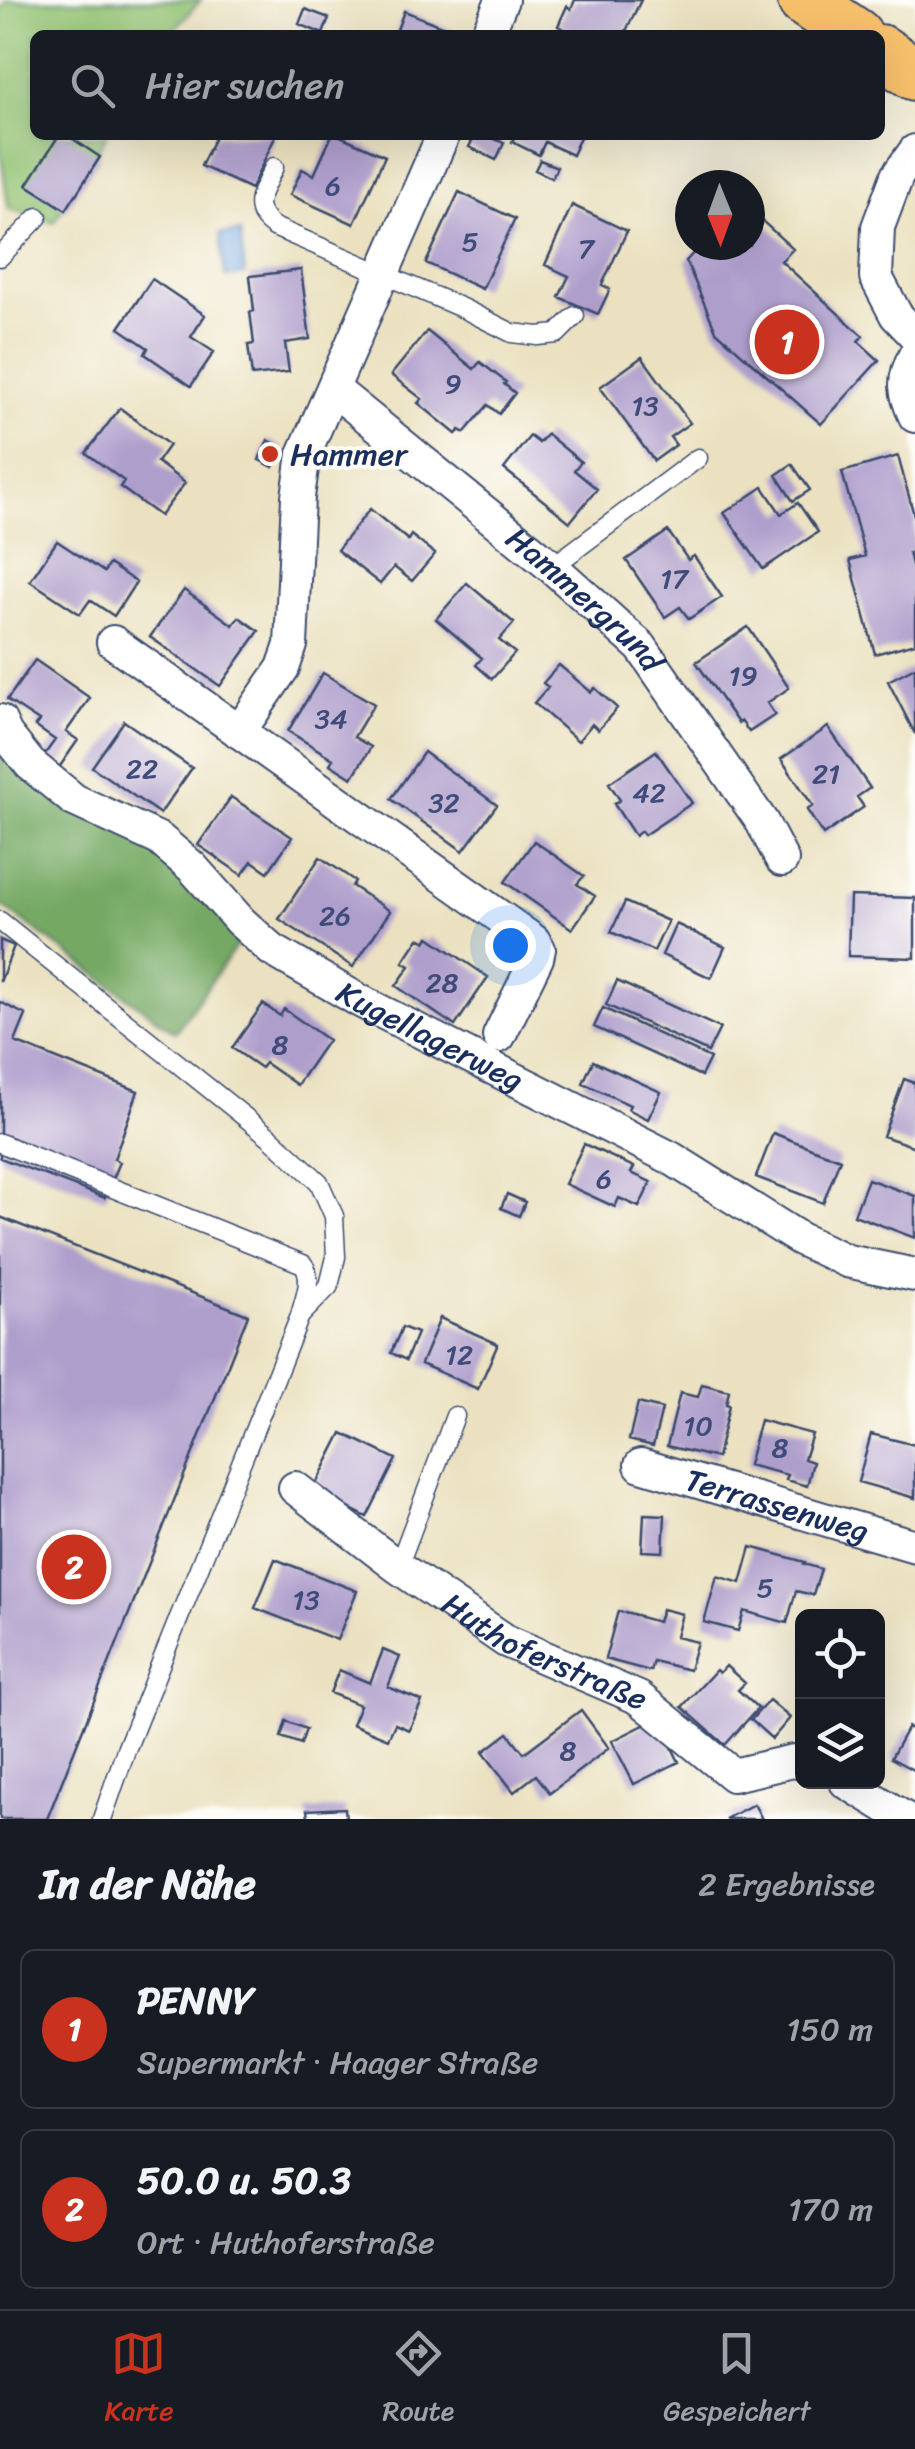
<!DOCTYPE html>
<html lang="de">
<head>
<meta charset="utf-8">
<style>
  :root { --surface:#171b24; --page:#20242c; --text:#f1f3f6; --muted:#9ea1a6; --line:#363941; --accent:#c8321e }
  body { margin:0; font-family:Sriracha,sans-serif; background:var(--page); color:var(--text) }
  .controls { position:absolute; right:30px; bottom:30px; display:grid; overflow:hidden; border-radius:15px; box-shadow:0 10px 40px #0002 }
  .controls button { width:90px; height:90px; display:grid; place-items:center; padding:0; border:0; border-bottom:2px solid var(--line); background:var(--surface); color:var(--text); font:50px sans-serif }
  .compass { position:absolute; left:675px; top:170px; width:90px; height:90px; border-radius:50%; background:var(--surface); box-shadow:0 10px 40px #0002; rotate:179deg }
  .you { position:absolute; left:510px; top:945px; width:35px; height:35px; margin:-25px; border:8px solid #fff; border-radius:50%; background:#1a73e8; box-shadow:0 0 0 15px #1a73e833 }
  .badge { display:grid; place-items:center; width:65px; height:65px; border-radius:50%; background:var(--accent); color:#fff; font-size:32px; font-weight:700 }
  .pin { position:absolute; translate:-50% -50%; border:5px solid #fff; box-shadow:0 2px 10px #0006 }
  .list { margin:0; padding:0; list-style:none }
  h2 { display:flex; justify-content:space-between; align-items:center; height:130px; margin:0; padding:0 40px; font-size:42px }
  h2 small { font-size:32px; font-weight:400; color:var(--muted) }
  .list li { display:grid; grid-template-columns:65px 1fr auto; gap:30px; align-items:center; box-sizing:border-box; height:160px; margin:0 20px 20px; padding:0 20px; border:2px solid var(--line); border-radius:15px }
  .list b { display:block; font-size:38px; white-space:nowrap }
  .list p { margin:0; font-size:32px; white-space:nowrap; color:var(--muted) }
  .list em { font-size:32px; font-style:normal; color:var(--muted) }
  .icon { flex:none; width:55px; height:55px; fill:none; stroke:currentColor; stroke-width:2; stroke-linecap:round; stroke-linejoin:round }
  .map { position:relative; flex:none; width:915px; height:1819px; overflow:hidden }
  .search { position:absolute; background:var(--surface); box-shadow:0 10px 40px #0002; left:30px; right:30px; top:30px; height:110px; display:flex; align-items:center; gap:25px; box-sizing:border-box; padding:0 35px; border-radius:15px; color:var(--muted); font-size:38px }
  .sheet { height:490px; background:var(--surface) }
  nav { display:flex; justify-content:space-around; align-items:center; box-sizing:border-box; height:140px; border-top:2px solid var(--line); background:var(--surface); font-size:28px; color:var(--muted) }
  nav a { display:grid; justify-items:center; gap:5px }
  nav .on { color:var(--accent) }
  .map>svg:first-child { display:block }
</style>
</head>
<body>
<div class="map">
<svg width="915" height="1819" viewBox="0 0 915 1819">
  <rect width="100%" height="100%" fill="#fdfcf7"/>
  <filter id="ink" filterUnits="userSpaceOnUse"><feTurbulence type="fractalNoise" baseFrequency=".01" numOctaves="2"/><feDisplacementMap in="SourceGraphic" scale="20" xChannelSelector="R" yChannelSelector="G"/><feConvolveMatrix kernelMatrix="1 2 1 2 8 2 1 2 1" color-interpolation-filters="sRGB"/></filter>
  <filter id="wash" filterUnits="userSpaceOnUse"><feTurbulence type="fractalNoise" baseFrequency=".0048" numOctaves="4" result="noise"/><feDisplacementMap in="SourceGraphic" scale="40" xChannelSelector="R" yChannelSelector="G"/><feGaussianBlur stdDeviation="2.25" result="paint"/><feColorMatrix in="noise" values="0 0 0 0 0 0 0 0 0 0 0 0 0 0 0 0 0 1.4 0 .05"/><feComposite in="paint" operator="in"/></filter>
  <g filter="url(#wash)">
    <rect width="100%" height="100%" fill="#ebe1c0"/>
    <path fill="#92c372" stroke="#567968" stroke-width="2.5" d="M7 0H201L169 35H35V135H107L54 222 9 209 0 149V9Z"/>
    <path fill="#75a964" stroke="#486c61" stroke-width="2.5" d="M0 739 141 840 243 937 175 1032 0 904Z"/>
    <path fill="#73a9e1" stroke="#476ca0" stroke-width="2.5" d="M240 232 245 275 225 277 220 234Z"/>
    <g id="blocks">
      <path fill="#ae9ecc" d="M575 0H641L624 35H576L558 26 567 6 571 9Z
        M305 9 329 18 323 34 299 24Z
        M404 11 464 35H395Z
        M59 135H67L100 157 66 210 27 185Z
        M216 135H276L251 189 201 166Z
        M332 135H338L385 156 354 224 290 195 302 169 314 175Z
        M475 135H486L504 143 496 160 469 147Z
        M515 135H581L572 155 545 142 539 155 512 142Z
        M540 160 557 167 552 178 535 170Z
        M459 192 515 219 482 289 426 263Z
        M572 205 627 231 602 285 610 289 598 314 559 297 569 276 545 265Z
        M750 210 793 249 781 261 863 336 858 341 879 360 821 424 716 331 686 261 701 245H750Z
        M301 270 310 339 285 343 289 372 252 376 248 345 254 344 250 312 254 311 250 276Z
        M152 279 205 315 191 337 214 352 191 386 145 354 148 348 119 328Z
        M427 331 474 369 480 362 506 382 504 384 515 393 499 414 488 405 464 433 460 430 456 434 418 403 422 399 391 375Z
        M642 357 690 423 670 437 676 445 654 461 600 387Z
        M120 408 169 445 157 462 185 483 160 516 120 487 124 481 86 453Z
        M547 434 581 462 574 470 597 489 570 522 504 469 530 436 539 443Z
        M268 440 282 447 273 467 259 460Z
        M898 456 915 519V551L909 553 915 577V643L875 654 850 560 865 556 842 472Z
        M792 464 810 490 793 501 776 475Z
        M763 487 781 514 798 503 818 532 763 569 724 513Z
        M370 509 408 540 411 535 435 554 412 581 394 567 380 584 337 550Z
        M668 531 688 560 694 556 722 597 689 619 680 607 665 617 626 560Z
        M57 541 104 572 109 564 136 582 114 616 90 600 80 614 30 581Z
        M467 583 514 623 499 640 515 653 492 679 476 665 482 658 436 619Z
        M184 590 233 625 239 617 259 631 220 686 150 637Z
        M748 627 789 688 767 703 775 715 749 732 741 721 738 723 696 662Z
        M35 660 90 698 66 732 78 740 56 772 40 761 55 740 35 726 39 721 7 700Z
        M559 665 591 692 595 688 617 708 598 730 592 724 578 741 534 703 548 687 543 683Z
        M915 667V734L888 681Z
        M323 673 374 704 354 737 371 747 352 778 330 764 333 759 288 731Z
        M124 721 192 768 160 814 92 767Z
        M828 727 870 788 857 797 864 807 823 835 807 810 813 806 781 759Z
        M656 751 692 803 644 835 641 831 635 836 614 804 620 800 609 783Z
        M424 752 497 805 463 851 391 799Z
        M231 797 292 837 268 872 252 861 242 875 198 845Z
        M534 841 584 876 577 884 595 896 572 929 505 882Z
        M320 857 355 881 352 886 390 911 353 967 279 919Z
        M850 896 915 898V958L848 956Z
        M625 902 668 921 654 951 611 932Z
        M676 924 725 947 711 978 662 955Z
        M429 937 488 977 455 1026 396 986 410 966 403 962 419 938 426 942Z
        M0 940 14 946 0 982Z
        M617 981 720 1028 708 1052 606 1005Z
        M0 1002 26 1015 15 1042 138 1091 114 1159 120 1162 105 1198 0 1158Z
        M263 1004 280 1016 284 1009 328 1040 297 1085 265 1063 261 1068 232 1048Z
        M603 1008 710 1058 701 1076 594 1027Z
        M593 1061 661 1092 648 1119 628 1109 630 1105 583 1083Z
        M904 1079 915 1083V1147L883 1136Z
        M773 1133 840 1159 823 1203 756 1177Z
        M584 1144 634 1167 631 1173 651 1182 639 1207 619 1198 615 1207 565 1184Z
        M868 1179 915 1196V1238L854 1215Z
        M507 1194 525 1202 519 1216 501 1208Z
        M0 1217 248 1315 47 1819H0Z
        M440 1318 498 1344 478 1389 421 1364Z
        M402 1327 417 1333 406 1360 391 1353Z
        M702 1384 729 1391 726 1404 729 1405 717 1458 667 1446 680 1393 698 1397Z
        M638 1403 662 1409 653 1446 629 1440Z
        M760 1420 812 1434 804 1459 813 1462 807 1486 786 1480 788 1475 748 1465Z
        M342 1433 396 1459 367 1517 313 1490Z
        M871 1434 915 1445V1498L858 1482Z
        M644 1514 665 1515 663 1552 642 1551Z
        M751 1547 805 1562 804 1564 821 1569 813 1595 796 1591 787 1623 744 1611 738 1631 704 1622 717 1576 741 1583Z
        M275 1559 357 1591 337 1640 255 1608Z
        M662 1609 682 1614 676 1637 697 1642 689 1670 653 1661 650 1671 605 1659 618 1611 658 1622Z
        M383 1650 400 1657 388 1687 422 1701 409 1730 395 1724 388 1739 352 1724 360 1705 330 1693 339 1670 370 1683Z
        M726 1666 745 1683 738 1690 758 1708 725 1745 682 1707 716 1670 719 1673Z
        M769 1700 790 1718 772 1739 751 1720Z
        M581 1710 609 1748 550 1793 536 1775 514 1792 483 1752 508 1733 524 1753Z
        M658 1718 679 1762 634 1784 612 1741Z
        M286 1721 306 1729 301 1744 281 1737Z
        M908 1727 915 1731V1771L891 1758Z
        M754 1804 762 1819H725Z
        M345 1808 346 1819H308L307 1810Z"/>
    </g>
  </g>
  <g filter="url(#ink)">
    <use href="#blocks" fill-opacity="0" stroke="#3a4a6d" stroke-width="2.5"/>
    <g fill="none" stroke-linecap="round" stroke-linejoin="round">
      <defs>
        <path id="service" d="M274 167C263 192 247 208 274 227L464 309 512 333 538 336 557 334 575 316
          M0 257 38 217
          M552 567 698 458
          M0 921 271 1138 319 1182 334 1216 336 1257 329 1286 300 1316
          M0 1143 303 1264C314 1278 304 1299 300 1316L126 1750 102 1819
          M398 1567 455 1416"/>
        <g id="minor">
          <path d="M487 35 502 0"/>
          <path d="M915 151 897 176 878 227 876 277 896 315 915 335"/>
          <path d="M915 355C902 379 904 393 915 416"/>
          <path id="s1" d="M333 389 552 567 641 647 762 822 782 860"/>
          <path d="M113 642 534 941 539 949 537 958 499 1036"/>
          <path id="s2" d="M0 721 6 734 30 764 74 800 159 839 192 867 240 921 272 950 360 1001 671 1158 800 1239 847 1261 915 1275"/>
          <path d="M239 732 283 668 291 645 298 497 304 454 443 135"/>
          <path id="s3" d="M641 1465 915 1546"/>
          <path id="s4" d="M295 1488 398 1567 506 1641 639 1698 733 1775 793 1761 802 1763"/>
          <path d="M846 1782 906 1819"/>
        </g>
        <path id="primary" d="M804 0 856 35
          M880 51 915 74"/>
      </defs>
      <use href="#service" stroke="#3a4a6d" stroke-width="21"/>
      <use href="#minor" stroke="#3a4a6d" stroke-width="36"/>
      <use href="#primary" stroke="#3a4a6d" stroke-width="56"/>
      <use href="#service" stroke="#fff" stroke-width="18"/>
      <use href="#minor" stroke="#fff" stroke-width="32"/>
      <use href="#primary" stroke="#f7c06c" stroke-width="52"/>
    </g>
  </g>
  <circle fill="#c8321e" stroke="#fdfcf7" stroke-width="4" cx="270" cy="454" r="10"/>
  <g text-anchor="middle" stroke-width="8" stroke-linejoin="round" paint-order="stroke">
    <g font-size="28" fill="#404b7a">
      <text x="333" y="195">6</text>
      <text x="470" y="251">5</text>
      <text x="586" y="258">7</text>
      <text x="453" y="393">9</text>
      <text x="645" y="415">13</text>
      <text x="674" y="588">17</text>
      <text x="743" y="685">19</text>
      <text x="331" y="728">34</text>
      <text x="142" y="778">22</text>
      <text x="826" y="783">21</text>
      <text x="649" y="802">42</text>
      <text x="444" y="812">32</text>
      <text x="335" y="925">26</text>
      <text x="442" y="992">28</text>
      <text x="280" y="1054">8</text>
      <text x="604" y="1188">6</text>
      <text x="459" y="1364">12</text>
      <text x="698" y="1435">10</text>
      <text x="780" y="1457">8</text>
      <text x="765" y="1597">5</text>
      <text x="306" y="1609">13</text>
      <text x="568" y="1760">8</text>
    </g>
    <g font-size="32" fill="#1b2f5e" stroke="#fdfcf7" text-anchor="start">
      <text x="290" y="465">Hammer</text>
    </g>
    <g font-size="32" fill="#1b2f5e" stroke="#fdfcf7">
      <text dy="11" stroke="none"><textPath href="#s1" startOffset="328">Hammergrund</textPath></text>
      <text dy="11" stroke="none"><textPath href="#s2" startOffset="542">Kugellagerweg</textPath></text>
      <text dy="11" stroke="none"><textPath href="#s3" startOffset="142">Terrassenweg</textPath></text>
      <text dy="11" stroke="none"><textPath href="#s4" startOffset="300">Huthoferstraße</textPath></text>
    </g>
  </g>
</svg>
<div class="controls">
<button><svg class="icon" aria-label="locate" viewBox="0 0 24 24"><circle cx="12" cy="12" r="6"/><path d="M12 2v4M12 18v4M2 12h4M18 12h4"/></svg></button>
<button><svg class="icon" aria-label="layers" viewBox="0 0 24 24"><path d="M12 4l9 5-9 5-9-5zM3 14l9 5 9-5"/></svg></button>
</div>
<svg class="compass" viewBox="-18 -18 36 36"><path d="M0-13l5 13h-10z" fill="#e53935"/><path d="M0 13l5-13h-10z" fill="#9ea1a6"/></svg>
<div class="you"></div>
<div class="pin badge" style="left:787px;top:342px">1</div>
<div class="pin badge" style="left:74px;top:1567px">2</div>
<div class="search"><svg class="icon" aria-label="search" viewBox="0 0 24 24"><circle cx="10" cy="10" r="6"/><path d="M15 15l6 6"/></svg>Hier suchen</div>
</div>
<section class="sheet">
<h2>In der Nähe<small>2 Ergebnisse</small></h2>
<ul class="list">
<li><span class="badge">1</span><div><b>PENNY</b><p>Supermarkt · Haager Straße</p></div><em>150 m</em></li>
<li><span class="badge">2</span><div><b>50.0 u. 50.3</b><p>Ort · Huthoferstraße</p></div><em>170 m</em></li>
</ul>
</section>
<nav>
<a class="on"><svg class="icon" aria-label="map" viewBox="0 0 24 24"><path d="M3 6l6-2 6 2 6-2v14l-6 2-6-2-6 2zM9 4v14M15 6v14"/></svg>Karte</a>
<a><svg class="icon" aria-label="directions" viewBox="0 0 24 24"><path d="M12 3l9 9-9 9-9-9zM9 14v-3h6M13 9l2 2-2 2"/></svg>Route</a>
<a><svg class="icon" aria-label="saved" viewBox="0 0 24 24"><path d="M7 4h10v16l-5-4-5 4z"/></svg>Gespeichert</a>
</nav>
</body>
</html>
